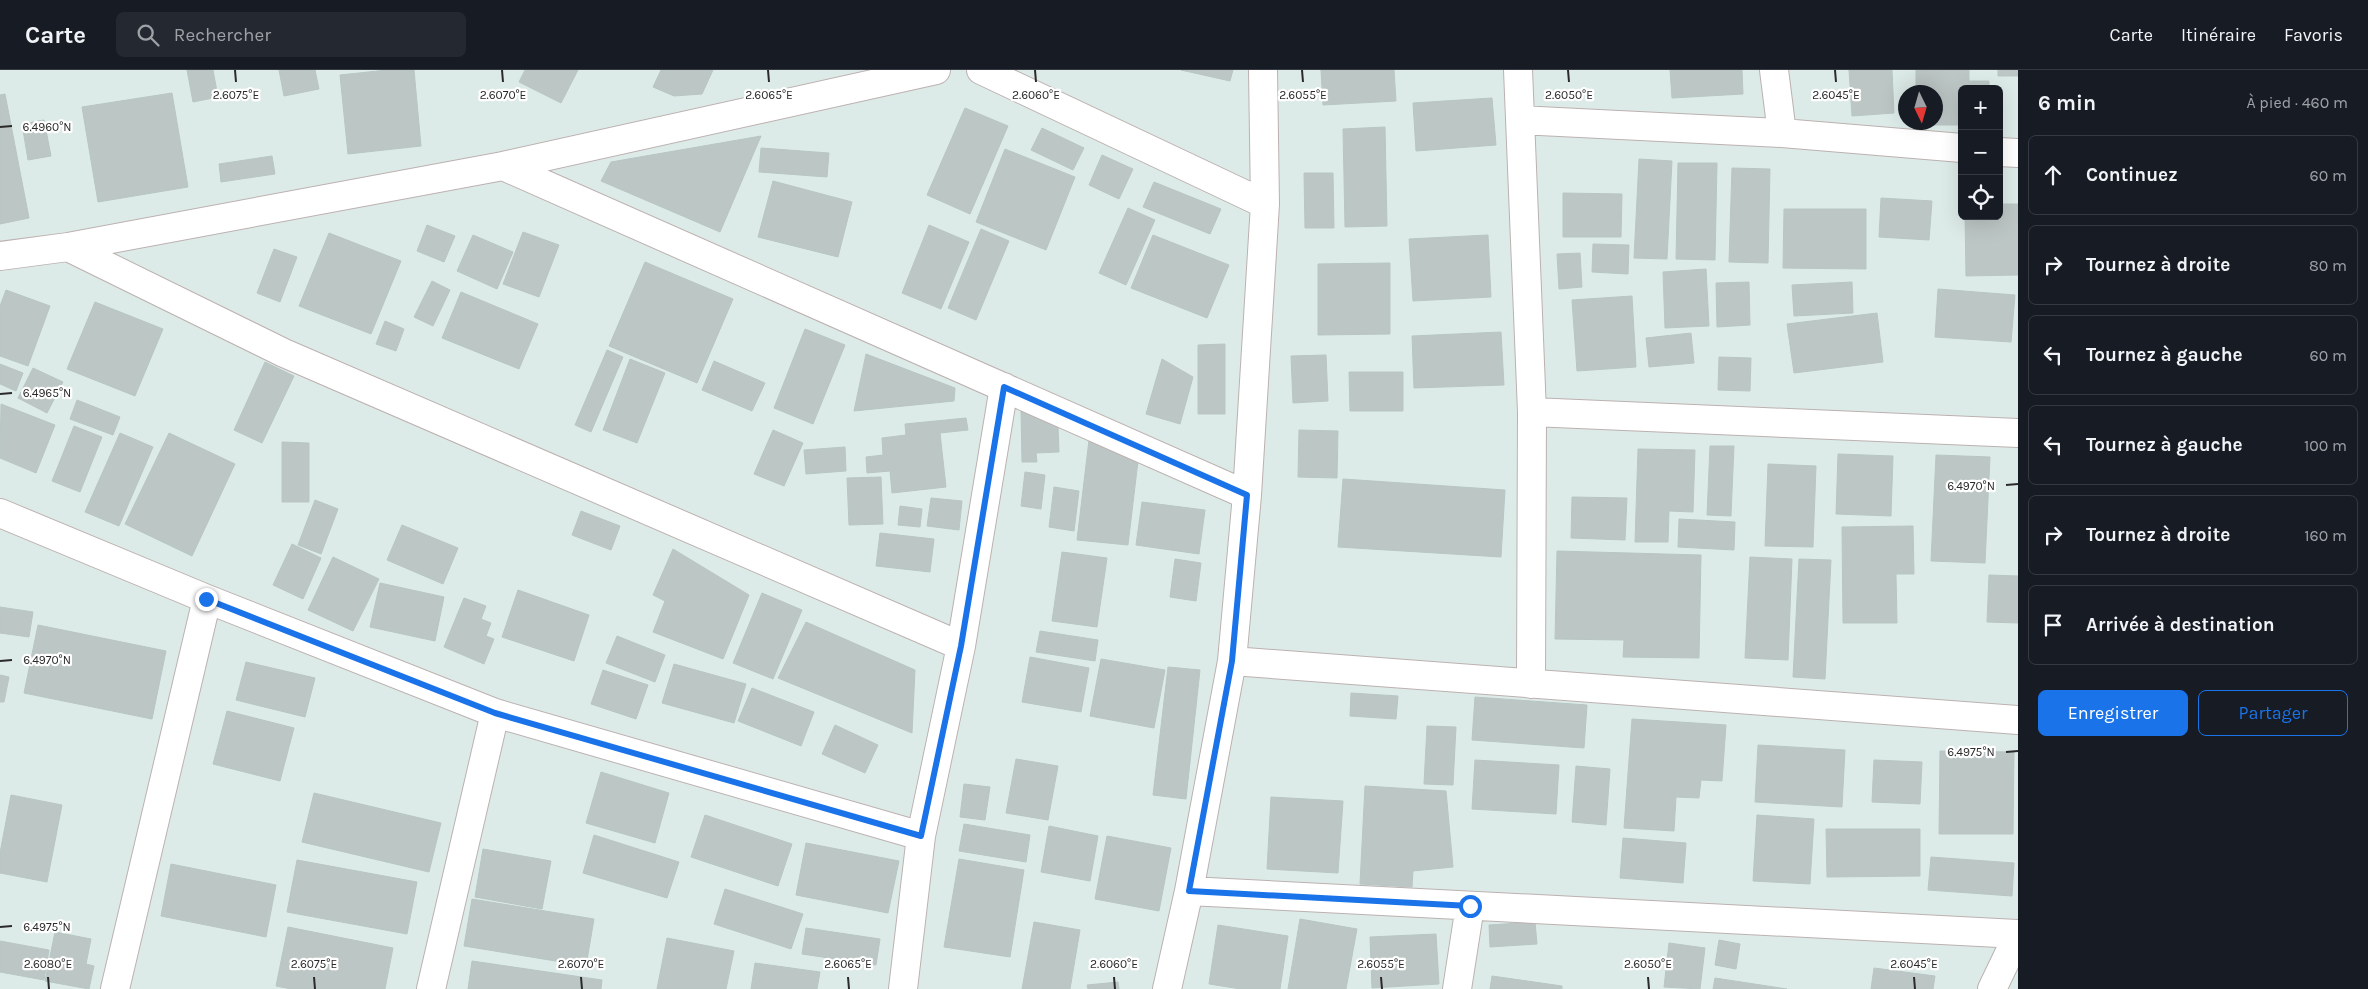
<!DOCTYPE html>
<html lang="fr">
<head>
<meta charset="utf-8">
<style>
  :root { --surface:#171b24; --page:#242831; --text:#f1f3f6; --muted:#9ea1a6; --line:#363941; --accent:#1a73e8 }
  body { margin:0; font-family:Karla,sans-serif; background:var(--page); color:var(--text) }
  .controls { position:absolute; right:15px; top:15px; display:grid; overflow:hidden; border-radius:8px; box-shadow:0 5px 20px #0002 }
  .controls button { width:45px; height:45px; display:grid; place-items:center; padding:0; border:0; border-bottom:1px solid var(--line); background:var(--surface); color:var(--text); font:25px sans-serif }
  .compass { position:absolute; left:1898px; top:15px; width:45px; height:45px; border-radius:50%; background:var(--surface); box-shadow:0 5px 20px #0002; rotate:175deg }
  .stop { position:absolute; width:15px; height:15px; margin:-11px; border:4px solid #1a73e8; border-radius:50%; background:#fff }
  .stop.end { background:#1a73e8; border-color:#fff; box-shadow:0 1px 5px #0008 }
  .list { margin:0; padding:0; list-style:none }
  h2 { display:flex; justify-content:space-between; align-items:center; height:65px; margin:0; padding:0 20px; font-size:21px }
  h2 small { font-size:16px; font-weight:400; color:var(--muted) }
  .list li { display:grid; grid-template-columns:32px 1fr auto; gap:15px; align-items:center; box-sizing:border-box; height:80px; margin:0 10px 10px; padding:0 10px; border:1px solid var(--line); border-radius:8px }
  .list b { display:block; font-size:19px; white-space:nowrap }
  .list em { font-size:16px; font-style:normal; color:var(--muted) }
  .actions { display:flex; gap:10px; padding:15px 20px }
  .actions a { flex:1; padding:11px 0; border:1px solid var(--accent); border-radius:8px; text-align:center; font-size:18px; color:var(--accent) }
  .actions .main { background:var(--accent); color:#fff }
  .icon { flex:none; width:28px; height:28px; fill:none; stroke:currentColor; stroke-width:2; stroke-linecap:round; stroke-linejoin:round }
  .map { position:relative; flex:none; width:2018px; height:919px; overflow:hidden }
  header { display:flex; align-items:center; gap:30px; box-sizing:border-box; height:70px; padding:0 25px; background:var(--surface); border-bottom:1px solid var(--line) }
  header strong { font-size:24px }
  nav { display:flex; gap:28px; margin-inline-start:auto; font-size:18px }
  .search { width:350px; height:45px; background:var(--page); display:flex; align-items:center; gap:12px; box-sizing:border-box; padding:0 18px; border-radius:8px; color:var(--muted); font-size:19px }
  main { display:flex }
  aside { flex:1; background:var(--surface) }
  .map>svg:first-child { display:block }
</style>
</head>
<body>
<header>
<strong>Carte</strong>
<div class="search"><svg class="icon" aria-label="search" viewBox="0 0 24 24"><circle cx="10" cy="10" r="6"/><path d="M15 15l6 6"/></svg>Rechercher</div>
<nav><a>Carte</a><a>Itinéraire</a><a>Favoris</a></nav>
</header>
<main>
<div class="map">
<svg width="2018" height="919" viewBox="0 0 2018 919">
  <rect width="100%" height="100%" fill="#ddebe8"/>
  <path fill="#bcc6c4" stroke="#b7c6c4" d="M187 0H213L218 27 193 32Z
    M279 0H315L319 19 284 26Z
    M387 0H414L421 76 348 84 340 5Z
    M525 0H578L561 33 519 12Z
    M661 0H713L702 24 674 26 653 17Z
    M1181 0H1233L1230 11Z
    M1321 0H1394L1396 31 1323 35Z
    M1670 0H1742L1743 24 1672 28Z
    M1849 0H1892L1894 43 1852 46Z
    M1916 0H1969V11H1989V19H1962V55H1917V52H1936V22H1916Z
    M1998 0H2018V6H1998Z
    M172 23 188 117 98 132 82 37Z
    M5 24 29 148 0 154V25Z
    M1492 28 1496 75 1416 81 1413 33Z
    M965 38 1008 56 970 144 927 125Z
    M44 50 51 86 28 90 22 54Z
    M1385 57 1387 156 1345 157 1343 59Z
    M1042 58 1084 78 1073 100 1031 80Z
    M761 66 720 162 601 111 611 92Z
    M761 78 829 83 827 107 759 102Z
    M1005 79 1075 107 1046 180 976 152Z
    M1102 85 1133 99 1119 129 1089 115Z
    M272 86 275 104 221 112 219 94Z
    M1639 89 1672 91 1667 189 1634 188Z
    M1678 93H1717L1715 190 1676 189Z
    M1732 98 1770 99 1768 193 1729 192Z
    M1304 103H1333L1334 158H1305Z
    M773 111 852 132 838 187 758 167Z
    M1154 112 1221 139 1210 164 1143 137Z
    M1563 123 1622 124 1621 167H1563Z
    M1881 128 1932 131 1929 170 1879 167Z
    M1999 134H2018V205L1966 206 1965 146H1999Z
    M1128 138 1155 150 1126 215 1099 203Z
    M1784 139H1866V199L1783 198Z
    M427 155 455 166 444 192 417 181Z
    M929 155 969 172 941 239 902 223Z
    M981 159 1009 171 976 250 948 238Z
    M523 162 559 175 539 227 503 214Z
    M329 163 401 191 371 264 299 236Z
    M473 165 513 182 497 219 457 201Z
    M1153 165 1229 195 1207 248 1131 218Z
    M1488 165 1491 227 1413 231 1409 169Z
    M1593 174 1629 175 1628 204 1592 202Z
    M274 179 297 187 280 232 257 223Z
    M1580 183 1582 217 1559 219 1557 184Z
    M645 192 733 229 697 313 609 276Z
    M1390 193V264L1318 265V194Z
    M1706 199 1709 256 1665 258 1663 202Z
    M432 211 450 220 433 256 414 247Z
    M1749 212 1750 255 1717 257 1716 213Z
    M1852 212 1853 243 1794 246 1792 215Z
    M1938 219 2015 225 2011 272 1935 267Z
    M6 220 50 236 28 296 0 286V236Z
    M461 222 538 254 519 299 442 268Z
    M1632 226 1636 297 1577 301 1572 230Z
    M95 232 163 259 135 326 67 299Z
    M1877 243 1883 292 1794 303 1787 254Z
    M385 251 404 259 396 281 376 274Z
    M805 259 845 275 813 354 774 338Z
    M1501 262 1504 315 1414 318 1412 266Z
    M1691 263 1694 293 1649 297 1646 268Z
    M1225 274V344H1198V275Z
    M607 280 623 287 591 362 575 355Z
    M866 284 955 318 954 331 854 341Z
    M1326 285 1328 331 1293 333 1291 286Z
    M1719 287 1751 288 1750 321 1718 320Z
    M630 289 665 303 637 373 603 360Z
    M1162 289 1193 307 1180 354 1146 344Z
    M714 291 765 313 752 341 702 320Z
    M265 292 294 306 262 373 234 360Z
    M0 294 23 303 16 321 0 314Z
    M33 298 63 312 47 343 18 328Z
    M1349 302H1403V341H1350Z
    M77 330 120 347 113 365 70 349Z
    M1 334 55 355 36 403 0 388Z
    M1021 341 1058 356 1059 382 1036 383 1037 392H1022Z
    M966 348 968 360 940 363 946 417 892 423 890 401 867 403 866 387 883 385 882 368 906 365 905 354Z
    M74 356 102 367 80 422 52 411Z
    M773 360 803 373 784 416 754 404Z
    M1299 360 1338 361 1337 408 1298 407Z
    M120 363 153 377 119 456 85 442Z
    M169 363 235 394 192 486 125 454Z
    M1089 370 1138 391 1128 475 1077 470Z
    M282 372 309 373V432H282Z
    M1710 376H1734L1731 446 1707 445Z
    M845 377 846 401 806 404 804 380Z
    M1638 379 1695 380 1693 442 1669 441 1668 472H1635Z
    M1838 384 1893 386 1891 446 1836 444Z
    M1936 385 1990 387 1985 493 1931 491Z
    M1768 394 1816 396 1813 477 1765 476Z
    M1025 402 1045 405 1041 439 1021 436Z
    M881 407 883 454 849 455 847 408Z
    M1343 409 1505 420 1501 487 1338 477Z
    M1054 417 1079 421 1074 461 1049 457Z
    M1572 427 1627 428 1625 470 1571 468Z
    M931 428 962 431 959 460 927 456Z
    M315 430 338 439 321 484 298 475Z
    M1142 432 1205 440 1199 484 1136 475Z
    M900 436 922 439 920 457 898 455Z
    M581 441 620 456 611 480 572 465Z
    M1679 449 1735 452 1734 480 1678 477Z
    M402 455 458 478 443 514 387 490Z
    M1913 456 1914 504H1896L1897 553H1843L1842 457Z
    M880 463 934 469 930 502 876 496Z
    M292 474 321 488 303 529 273 515Z
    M673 479 749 525 723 589 653 562 665 531 653 525Z
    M1557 481 1701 485 1699 588 1623 587 1624 570 1555 569Z
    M1062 482 1107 488 1097 557 1052 551Z
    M333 487 379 509 353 561 308 540Z
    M1750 487 1792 489 1788 590 1745 588Z
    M1175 489 1201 493 1196 531 1170 527Z
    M1799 489 1831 490 1825 609 1793 607Z
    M1989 505 2018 506V553L1987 552Z
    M380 513 444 527 435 571 370 557Z
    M518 520 589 545 574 591 502 567Z
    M762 523 802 540 773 609 733 593Z
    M464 528 486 536 481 549 491 553 486 566 494 569 484 594 444 577Z
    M0 537 33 542 29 567 0 563Z
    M806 552 915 600 912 663 778 608Z
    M38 555 166 581 152 649 24 623Z
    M1040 561 1098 570 1095 591 1036 582Z
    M617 566 665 585 655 612 606 593Z
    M1030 587 1089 598 1081 642 1022 632Z
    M1101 589 1165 600 1154 658 1090 646Z
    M246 592 315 608 305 647 236 630Z
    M674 594 746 614 734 653 662 633Z
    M1168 597 1200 600 1186 729 1153 725Z
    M603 600 648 615 636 649 591 634Z
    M0 605 9 607 4 632H0Z
    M752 618 814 642 801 676 738 651Z
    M1351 623 1398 626 1396 649 1350 646Z
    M1475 627 1587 635 1584 678 1472 670Z
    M227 641 294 658 280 711 213 694Z
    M1632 649 1726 655 1722 711 1701 710 1699 728 1676 727 1674 761 1624 758Z
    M835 655 878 675 865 703 822 684Z
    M1427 656 1456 657 1453 715 1424 714Z
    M1758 675 1845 680 1842 737 1755 732Z
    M1940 681 2014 682 2013 764H1939Z
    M1016 689 1058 696 1048 750 1006 743Z
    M1475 690 1559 695 1556 744 1472 739Z
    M1874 690 1922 692 1920 734 1872 732Z
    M1576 696 1610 699 1606 755 1572 752Z
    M601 702 669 723 655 773 586 753Z
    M964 714 990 717 985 750 960 747Z
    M1365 716 1446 721 1453 797 1413 801 1412 817 1360 814Z
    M314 723 441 753 429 802 302 772Z
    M11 725 62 735 47 812 0 803V783Z
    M1271 727 1343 731 1338 803 1267 799Z
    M705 745 792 774 778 816 691 787Z
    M1757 745 1814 749 1810 814 1753 811Z
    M964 754 1030 765 1026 792 959 781Z
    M1049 756 1098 766 1090 811 1041 802Z
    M1826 759H1920V806L1827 807Z
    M594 765 679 792 667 828 583 803Z
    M1107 766 1171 778 1159 841 1095 829Z
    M1623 768 1686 773 1683 813 1620 808Z
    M806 773 899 791 888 843 796 825Z
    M483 779 551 791 542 839 475 827Z
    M1931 787 2014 793 2012 826 1928 820Z
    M959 789 1024 800 1010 887 944 877Z
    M297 790 417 812 407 864 287 842Z
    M171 794 276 815 266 867 161 846Z
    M725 819 803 844 791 879 714 854Z
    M472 829 594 849 586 896 464 876Z
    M1300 849 1357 859 1346 919H1288Z
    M1034 852 1080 860 1070 919H1022Z
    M1535 852 1537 874 1490 877 1489 855Z
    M1218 855 1288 866 1280 919H1241L1209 914Z
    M288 857 393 878 385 919H291L276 916Z
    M806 858 880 869 876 895 802 884Z
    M55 862 91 869 86 894 94 896 89 919 45 911Z
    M1436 864 1439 914 1372 918 1370 867Z
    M667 868 734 881 726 919H657Z
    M1719 870 1740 874 1736 899 1715 895Z
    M0 871 49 880 44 910 0 902Z
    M1669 873 1705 878 1700 919 1664 917Z
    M472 891 602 910 601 919H468Z
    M755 893 820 902 817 919H751Z
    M1874 898 1935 906 1933 919H1871Z
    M1492 906 1562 916V919H1490Z
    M1715 908 1787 919H1713Z
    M1118 912 1119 919H1088L1087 915Z"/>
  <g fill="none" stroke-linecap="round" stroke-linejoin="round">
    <defs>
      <path id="minor" d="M981 0 1265 134
        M1518 0 1532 342 1531 614
        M1774 0 1782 63
        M1520 50 1782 63 1962 78
        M1999 82 2018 83
        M503 96 1247 425
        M68 177 284 283 961 576
        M0 186 68 177 503 96 936 0
        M1532 342 2018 363
        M0 443 207 529 495 643 921 766
        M1232 591 2018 650
        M1189 821 2018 864
        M115 919 207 529
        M431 919 495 643
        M903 919 921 766 961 576 1004 317
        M1167 919 1189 821 1232 591 1247 425 1265 134 1263 0
        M1457 919 1470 836
        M1992 919 2018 865"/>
    </defs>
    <use href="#minor" stroke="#bcb1b0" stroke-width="30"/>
    <use href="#minor" stroke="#fff" stroke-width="28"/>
  </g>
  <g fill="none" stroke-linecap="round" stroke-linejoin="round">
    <path stroke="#1a73e8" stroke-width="6" d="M206 529 495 643 921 766 961 576 1004 317 1247 425 1232 591 1189 821 1470 836"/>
  </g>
  <path fill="none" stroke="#2a2a2a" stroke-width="2" d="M235 0 236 12M502 0 503 12M768 0 769 12M1035 0 1036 12M1302 0 1303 12M1568 0 1569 12M1835 0 1836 12M0 57 12 56M0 324 12 323M2006 415 2018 414M0 591 12 590M2006 682 2018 681M0 857 12 856M48 907 49 919M314 907 315 919M581 907 582 919M848 907 849 919M1114 907 1115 919M1381 907 1382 919M1648 907 1649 919M1914 907 1915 919"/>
  <g font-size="12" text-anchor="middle" fill="#2a2a2a" stroke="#fff" stroke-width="4.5" stroke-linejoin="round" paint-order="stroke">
    <text x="236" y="29">2.6075°E</text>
    <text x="503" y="29">2.6070°E</text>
    <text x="769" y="29">2.6065°E</text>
    <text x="1036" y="29">2.6060°E</text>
    <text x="1303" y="29">2.6055°E</text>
    <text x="1569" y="29">2.6050°E</text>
    <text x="1836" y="29">2.6045°E</text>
    <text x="47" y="61">6.4960°N</text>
    <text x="47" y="327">6.4965°N</text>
    <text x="1971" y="420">6.4970°N</text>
    <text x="47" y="594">6.4970°N</text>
    <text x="1971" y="686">6.4975°N</text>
    <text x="47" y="861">6.4975°N</text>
    <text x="48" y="898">2.6080°E</text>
    <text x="314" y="898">2.6075°E</text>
    <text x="581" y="898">2.6070°E</text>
    <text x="848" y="898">2.6065°E</text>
    <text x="1114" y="898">2.6060°E</text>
    <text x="1381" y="898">2.6055°E</text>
    <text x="1648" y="898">2.6050°E</text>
    <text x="1914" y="898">2.6045°E</text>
  </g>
</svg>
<div class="controls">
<button>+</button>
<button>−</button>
<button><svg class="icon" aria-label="locate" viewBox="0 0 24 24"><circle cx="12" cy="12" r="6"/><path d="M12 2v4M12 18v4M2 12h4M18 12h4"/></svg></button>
</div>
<svg class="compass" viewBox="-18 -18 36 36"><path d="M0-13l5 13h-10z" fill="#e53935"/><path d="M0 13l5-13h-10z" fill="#9ea1a6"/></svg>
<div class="stop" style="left:1470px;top:836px"></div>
<div class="stop end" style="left:206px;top:529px"></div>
</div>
<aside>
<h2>6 min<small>À pied · 460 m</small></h2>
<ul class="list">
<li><svg class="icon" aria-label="ahead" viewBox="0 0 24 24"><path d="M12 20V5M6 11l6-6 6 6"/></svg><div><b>Continuez</b></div><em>60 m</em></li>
<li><svg class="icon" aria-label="right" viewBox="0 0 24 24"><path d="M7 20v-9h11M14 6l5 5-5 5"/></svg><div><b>Tournez à droite</b></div><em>80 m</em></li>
<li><svg class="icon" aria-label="left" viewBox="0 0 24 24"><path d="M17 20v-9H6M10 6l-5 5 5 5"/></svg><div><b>Tournez à gauche</b></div><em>60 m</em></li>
<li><svg class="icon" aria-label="left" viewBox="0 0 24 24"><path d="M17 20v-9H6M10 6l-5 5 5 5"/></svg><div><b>Tournez à gauche</b></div><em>100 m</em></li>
<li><svg class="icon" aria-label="right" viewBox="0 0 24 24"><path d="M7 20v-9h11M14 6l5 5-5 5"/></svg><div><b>Tournez à droite</b></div><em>160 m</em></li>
<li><svg class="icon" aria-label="arrive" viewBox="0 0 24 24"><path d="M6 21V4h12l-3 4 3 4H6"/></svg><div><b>Arrivée à destination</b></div></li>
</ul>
<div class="actions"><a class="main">Enregistrer</a><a>Partager</a></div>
</aside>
</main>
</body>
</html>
